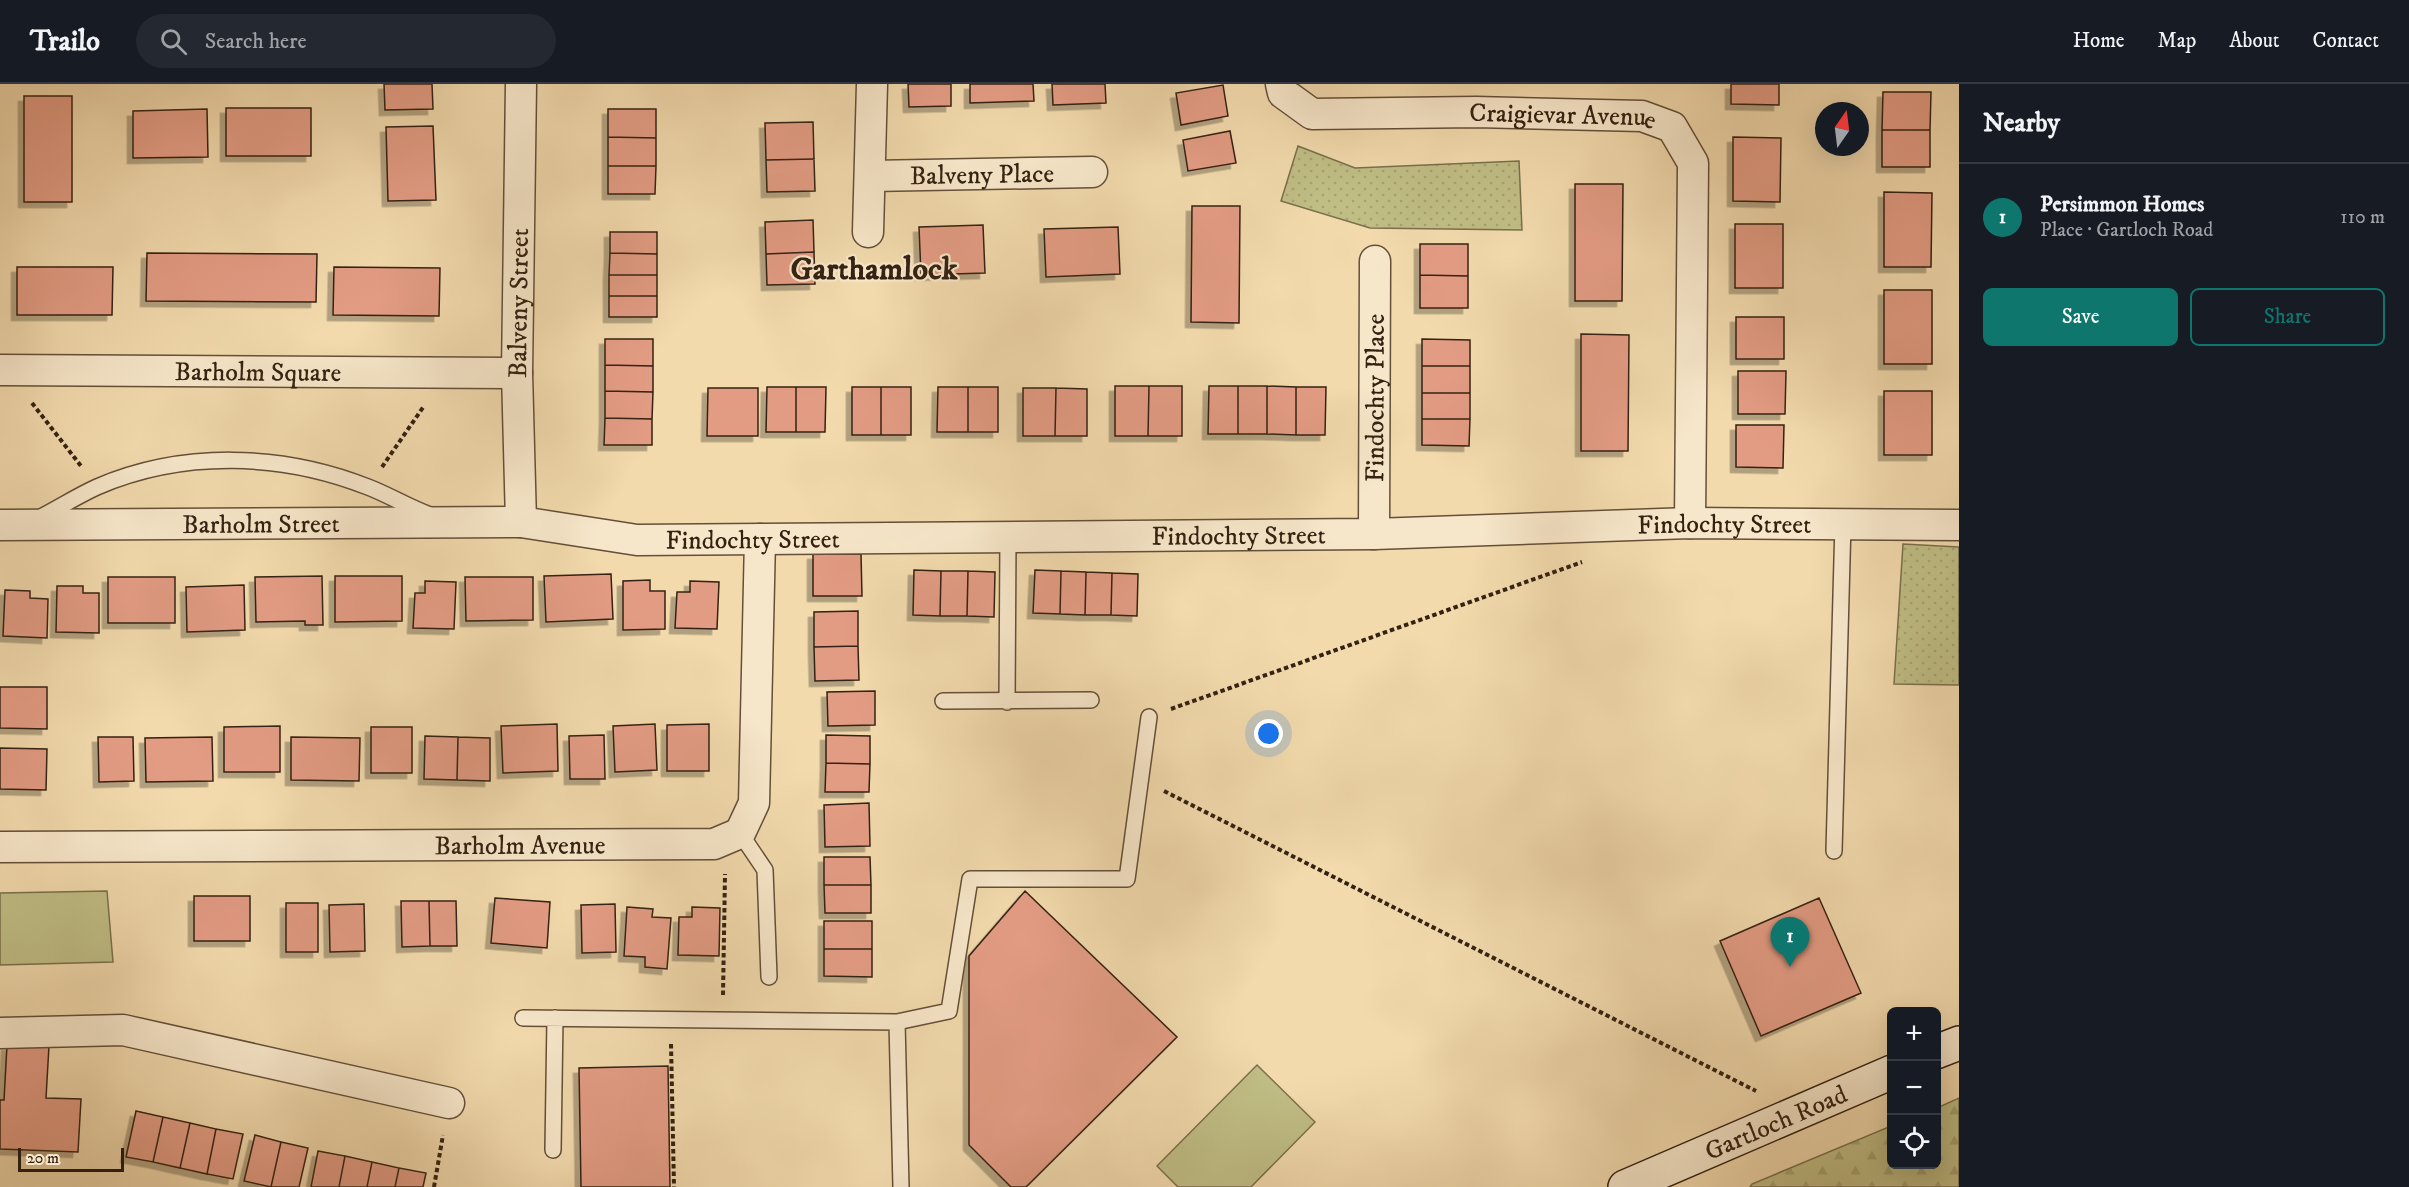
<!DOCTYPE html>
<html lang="en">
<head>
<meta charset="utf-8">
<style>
  :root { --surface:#171b24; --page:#242831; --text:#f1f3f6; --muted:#9ea1a6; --line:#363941; --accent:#0f766e }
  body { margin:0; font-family:"IM FELL DW Pica",serif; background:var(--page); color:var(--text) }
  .controls { position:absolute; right:18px; bottom:18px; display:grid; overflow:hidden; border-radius:9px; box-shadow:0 6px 24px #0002 }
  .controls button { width:54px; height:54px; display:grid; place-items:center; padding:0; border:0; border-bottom:2px solid var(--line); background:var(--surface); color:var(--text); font:30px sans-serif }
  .compass { position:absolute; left:1815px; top:18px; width:54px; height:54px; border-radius:50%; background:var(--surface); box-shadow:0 6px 24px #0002; rotate:14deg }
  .scale { position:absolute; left:18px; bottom:15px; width:106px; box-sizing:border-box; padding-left:6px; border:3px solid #342112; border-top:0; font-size:16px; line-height:21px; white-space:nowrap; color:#342112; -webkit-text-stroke:4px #f7e7ca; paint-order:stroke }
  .you { position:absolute; left:1269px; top:650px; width:21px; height:21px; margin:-15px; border:4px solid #fff; border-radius:50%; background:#1a73e8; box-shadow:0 0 0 9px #1a73e833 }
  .badge { display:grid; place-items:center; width:39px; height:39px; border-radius:50%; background:var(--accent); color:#fff; font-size:20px; font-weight:700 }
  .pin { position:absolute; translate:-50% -50px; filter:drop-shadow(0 2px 3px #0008) }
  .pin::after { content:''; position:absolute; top:32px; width:21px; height:18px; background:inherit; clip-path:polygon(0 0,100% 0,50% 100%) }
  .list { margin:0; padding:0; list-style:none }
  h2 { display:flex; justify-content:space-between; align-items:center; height:78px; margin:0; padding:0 24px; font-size:26px }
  h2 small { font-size:20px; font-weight:400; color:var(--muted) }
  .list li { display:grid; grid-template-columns:39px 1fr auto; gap:18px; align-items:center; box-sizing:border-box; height:108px; padding:0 24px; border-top:2px solid var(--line) }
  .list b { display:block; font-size:22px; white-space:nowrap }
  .list p { margin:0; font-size:20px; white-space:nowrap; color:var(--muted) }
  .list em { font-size:20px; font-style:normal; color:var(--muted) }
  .actions { display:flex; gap:12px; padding:18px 24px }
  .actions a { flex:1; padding:14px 0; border:2px solid var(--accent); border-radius:9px; text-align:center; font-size:21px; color:var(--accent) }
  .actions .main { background:var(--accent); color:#fff }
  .icon { flex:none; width:33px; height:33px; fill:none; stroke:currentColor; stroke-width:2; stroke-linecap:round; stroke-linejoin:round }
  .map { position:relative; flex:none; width:1959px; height:1103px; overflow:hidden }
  header { display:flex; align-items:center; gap:36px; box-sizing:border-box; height:84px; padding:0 30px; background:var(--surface); border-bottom:2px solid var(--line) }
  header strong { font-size:28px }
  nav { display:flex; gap:33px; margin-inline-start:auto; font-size:21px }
  .search { width:420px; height:54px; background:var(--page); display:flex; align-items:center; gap:15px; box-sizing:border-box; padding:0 21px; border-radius:33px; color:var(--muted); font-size:22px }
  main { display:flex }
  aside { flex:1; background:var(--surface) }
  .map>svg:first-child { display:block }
</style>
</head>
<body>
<header>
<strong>Trailo</strong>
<div class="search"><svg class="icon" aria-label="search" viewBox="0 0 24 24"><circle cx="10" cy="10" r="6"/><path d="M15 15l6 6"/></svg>Search here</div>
<nav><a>Home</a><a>Map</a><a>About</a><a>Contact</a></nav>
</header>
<main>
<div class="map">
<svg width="1959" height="1103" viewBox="0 0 1959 1103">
  <defs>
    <pattern id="grass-dots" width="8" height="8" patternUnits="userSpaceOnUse" patternTransform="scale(1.5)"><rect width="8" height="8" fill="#c0be85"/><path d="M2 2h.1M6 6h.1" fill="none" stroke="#a6a372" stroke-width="1.8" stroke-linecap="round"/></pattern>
    <pattern id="forest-firs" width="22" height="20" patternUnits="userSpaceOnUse" patternTransform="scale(1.5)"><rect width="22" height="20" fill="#c0be85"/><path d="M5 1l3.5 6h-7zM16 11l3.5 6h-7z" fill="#a6a372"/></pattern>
    <filter id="shadow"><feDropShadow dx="-5.5" dy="5.5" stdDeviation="0" flood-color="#0004"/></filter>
  </defs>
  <rect width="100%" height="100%" fill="#f2daad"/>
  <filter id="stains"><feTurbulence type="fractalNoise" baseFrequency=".00333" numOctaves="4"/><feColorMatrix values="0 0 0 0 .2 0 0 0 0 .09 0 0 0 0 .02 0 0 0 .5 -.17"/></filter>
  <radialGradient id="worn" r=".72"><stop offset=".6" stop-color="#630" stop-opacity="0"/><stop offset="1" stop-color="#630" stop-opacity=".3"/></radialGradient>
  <path fill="url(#grass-dots)" stroke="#7a704c" stroke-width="1.5" d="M1298 62 1355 84 1519 77 1522 146 1370 144 1281 117Z
    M1903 460 1959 463V601L1894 600Z"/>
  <path fill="url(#forest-firs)" stroke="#7a704c" stroke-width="1.5" d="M1959 1014V1103H1750L1752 1100 1891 1042 1892 1080H1936L1937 1024Z"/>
  <path fill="#c0be85" stroke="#7a704c" stroke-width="1.5" d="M107 807 113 878 0 881V809Z
    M1257 981 1315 1038 1251 1103H1178L1157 1082Z"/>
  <path fill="#e39c84" stroke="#342112" stroke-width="1.5" filter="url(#shadow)" d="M384 0H432L433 25 385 26Z
    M908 0H951V22L909 23Z
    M970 0H1033L1034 17 970 19Z
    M1052 0H1105L1106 19 1053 21Z
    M1731 0H1779V21L1731 20Z
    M1223 1 1228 32 1181 41 1176 9Z
    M1883 8H1931L1930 46H1882Z
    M24 12H72V118H24Z
    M226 24H311V72H226Z
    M207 25 208 73 133 74V27Z
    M608 25H656V54L608 53Z
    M813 38 814 75 766 76 765 39Z
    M433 42 436 116 388 117 386 43Z
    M1882 46H1930V83H1882Z
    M1230 47 1236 79 1188 87 1183 56Z
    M608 53 656 54V82H608Z
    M1733 53 1781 54 1780 118 1733 117Z
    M814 75 815 107 767 108 766 76Z
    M608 82H656L655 110H608Z
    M1575 100H1623L1622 217H1575Z
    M1884 108 1932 109 1931 183H1884Z
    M1192 122H1240L1239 239 1191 238Z
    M813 136 814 168 766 170 765 138Z
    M1735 140H1783V204H1735Z
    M983 141 985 189 921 191 919 143Z
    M1118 143 1120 190 1046 193 1044 145Z
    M610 148H657V170L610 169Z
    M1420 160H1468V192L1420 191Z
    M814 168 815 200 767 201 766 170Z
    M147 169 317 170 316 218 146 217Z
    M610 169 657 170V191H609Z
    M17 183H113L112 231H17Z
    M334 183 440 184 439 232 333 231Z
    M609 191H657V212H609Z
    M1420 191 1468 192V224H1420Z
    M1884 206H1932V280H1884Z
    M609 212H657V233H609Z
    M1736 233H1784V275H1736Z
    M1581 250 1629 251 1628 367H1581Z
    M605 255H653V282L605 281Z
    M1422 255 1470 256V282H1422Z
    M605 281 653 282V308L605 307Z
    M1422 282H1470V309H1422Z
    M1738 287H1786L1785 330H1738Z
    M1115 302H1149L1148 352H1115Z
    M1149 302H1182V352H1148Z
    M1209 302H1238V350H1208Z
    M1238 302H1267V350H1238Z
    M1267 302 1296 303V351L1267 350Z
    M767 303H796V348H766Z
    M796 303H826L825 348H796Z
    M852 303H881V351H852Z
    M881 303H911V351H881Z
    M938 303H968V348H937Z
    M968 303H998V348H968Z
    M1296 303H1326L1325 351H1296Z
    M708 304H758V352H707Z
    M1023 304H1056L1055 352H1023Z
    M1056 304 1087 305V352H1055Z
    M605 307 653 308 652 335 605 334Z
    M1884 307H1932V371H1884Z
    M1422 309H1470V335H1422Z
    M605 334 652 335V361H604Z
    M1422 335H1470L1469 362 1422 361Z
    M1736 341H1784L1783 384 1736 383Z
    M813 470H861L862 512H813Z
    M914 486 941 487 940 532 913 531Z
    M1035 486 1061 487 1060 530 1033 529Z
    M941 487H968L967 532H940Z
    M968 487 995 488 994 533 967 532Z
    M1061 487 1086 488 1085 531 1060 530Z
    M1086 488 1112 489 1111 531H1085Z
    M1112 489 1138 490 1137 532 1111 531Z
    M611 490 613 535 546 538 544 492Z
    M322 492 323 541H305V537L256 538 255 493Z
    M335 492H402V537L335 538Z
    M108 493H175V539H108Z
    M465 493H533V536L466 537Z
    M650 496V507H665V545L623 546V497Z
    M425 497 456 498 454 545 413 544 415 509H425Z
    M690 497 719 498 717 545 675 544 677 508H690Z
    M244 501 245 546 187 548 186 503Z
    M57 502H83V509H99V549L56 548Z
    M5 506 30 507V514L48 515 47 554 3 552Z
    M858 527V562L814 563V528Z
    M858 562 859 596 815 597 814 563Z
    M0 603H47V645L0 644Z
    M875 607V641L828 642 827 608Z
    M557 640 558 687 503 689 501 642Z
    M655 640 657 686 615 688 613 642Z
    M709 640V687H667V641Z
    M280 642V688H224V643Z
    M371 643H412V689H371Z
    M604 651 605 695H570L569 652Z
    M826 651 870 652V680L826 679Z
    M425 652 458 653 457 696 424 695Z
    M98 653H133L134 697 99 698Z
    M212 653 213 697 146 698 145 654Z
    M291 653 360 654 359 697 291 696Z
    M458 653 490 654V697L457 696Z
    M0 664 47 665 46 706 0 705Z
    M826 679 870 680 869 708H825Z
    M869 719 870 762 825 763 824 721Z
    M824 773H870L871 801H824Z
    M824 801H871V829H825Z
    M1025 807 1177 953 1026 1103H1011L969 1061V872Z
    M194 812H250V857H194Z
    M495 814 550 818 547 864 491 859Z
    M1819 814 1861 909 1761 952 1720 857Z
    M401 817H429L430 862 402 863Z
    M429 817H456L457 862H430Z
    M286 819H318V868H286Z
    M364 820 365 867 330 868 329 821Z
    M615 820 616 868 582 869 581 821Z
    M627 823 653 825 652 833 671 834 667 885 645 883V873L624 872Z
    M692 823 720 824 719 872 678 871 679 833H692Z
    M824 837H872V865H824Z
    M824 865H872V893L824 892Z
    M7 961 49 962 46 1014 81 1015 78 1068 0 1065V1016H4Z
    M668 982 670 1103H581L579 984Z
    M136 1027 163 1033 153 1078 126 1073Z
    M163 1033 190 1039 180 1084 153 1078Z
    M190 1039 216 1045 207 1090 180 1084Z
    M216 1045 243 1050 233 1095 207 1090Z
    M255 1051 281 1058 271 1103 244 1097Z
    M281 1058 308 1064 299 1103H271Z
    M318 1067 345 1072 339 1103H311Z
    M345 1072 372 1078 367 1103H339Z
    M372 1078 399 1084 395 1103H367Z
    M399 1084 426 1089 423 1103H395Z"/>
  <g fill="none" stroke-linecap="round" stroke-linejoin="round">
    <defs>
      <path id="lane" d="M37 435C57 425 77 412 97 403 183 366 282 369 368 403 389 411 408 423 430 431
        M943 617 1091 616
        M1007 618 1008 454
        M740 749 765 786 769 893
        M1834 767 1843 439
        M523 934 897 938 901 1103
        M897 938 949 927 970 795H1127L1149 633
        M553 1066 555 934"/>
      <g id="street">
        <path id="s1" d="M1281 0 1283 9 1312 30 1476 28 1642 32 1672 43 1693 79 1690 439"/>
        <path id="s2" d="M871 92 1092 88"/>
        <path d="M868 148 872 0"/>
        <path id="s3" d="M0 286 517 289"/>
        <path id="s4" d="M521 438 517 289 521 0"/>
        <path id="s5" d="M0 441 521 438 637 456 1374 450 1690 439 1959 441"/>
        <path id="s6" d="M1374 450 1375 177"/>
        <path id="s7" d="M0 763 714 760 740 749 754 719 760 455"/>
        <path d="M0 949 123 946 449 1019"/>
      </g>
      <g id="secondary">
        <path d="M1936 968 1959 959"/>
        <path id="s8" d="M1625 1103 1892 988"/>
      </g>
    </defs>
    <use href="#lane" stroke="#644f39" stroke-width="18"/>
    <use href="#street" stroke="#644f39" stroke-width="33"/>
    <use href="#secondary" stroke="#342112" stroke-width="36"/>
    <path stroke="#342112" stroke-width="4" stroke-dasharray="4.5 3" stroke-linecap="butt" d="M32 319 81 382
      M382 383 424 322
      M1171 625 1582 478
      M1164 707 1756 1007
      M723 911 725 790
      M671 960 674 1103
      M434 1103 443 1051"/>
    <use href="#lane" stroke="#f7e7ca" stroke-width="15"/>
    <use href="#street" stroke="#f7e7ca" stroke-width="30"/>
    <use href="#secondary" stroke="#f7e7ca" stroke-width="33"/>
  </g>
  <g text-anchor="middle" stroke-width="4.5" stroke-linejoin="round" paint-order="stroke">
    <g font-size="26" fill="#342112" stroke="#f7e7ca">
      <text dy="9" stroke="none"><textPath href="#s1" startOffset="296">Craigievar Avenue</textPath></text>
      <text dy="9" stroke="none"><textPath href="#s2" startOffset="111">Balveny Place</textPath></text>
      <text dy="9" stroke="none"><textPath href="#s4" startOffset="219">Balveny Street</textPath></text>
      <text dy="9" stroke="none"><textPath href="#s3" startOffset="258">Barholm Square</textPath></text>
      <text dy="9" stroke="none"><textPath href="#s6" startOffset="136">Findochty Place</textPath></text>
      <text dy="9" stroke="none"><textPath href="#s5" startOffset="261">Barholm Street</textPath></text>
      <text dy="9" stroke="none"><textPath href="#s5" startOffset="1726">Findochty Street</textPath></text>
      <text dy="9" stroke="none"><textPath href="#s5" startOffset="1240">Findochty Street</textPath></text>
      <text dy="9" stroke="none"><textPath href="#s5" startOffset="754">Findochty Street</textPath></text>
      <text dy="9" stroke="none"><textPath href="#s7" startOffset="520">Barholm Avenue</textPath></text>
      <text dy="9" stroke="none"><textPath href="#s8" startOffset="164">Gartloch Road</textPath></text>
    </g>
    <g font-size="32" font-weight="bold" fill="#342112" stroke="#f7e7ca">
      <text x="874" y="195">Garthamlock</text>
    </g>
  </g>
  <rect width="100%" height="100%" filter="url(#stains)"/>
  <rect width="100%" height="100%" fill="url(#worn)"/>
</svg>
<div class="controls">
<button>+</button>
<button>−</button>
<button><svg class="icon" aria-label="locate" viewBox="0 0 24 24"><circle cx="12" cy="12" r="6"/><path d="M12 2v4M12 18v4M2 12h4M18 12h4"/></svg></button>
</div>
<svg class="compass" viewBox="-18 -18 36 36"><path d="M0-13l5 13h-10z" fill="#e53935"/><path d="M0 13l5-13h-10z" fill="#9ea1a6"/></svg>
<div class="scale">20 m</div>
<div class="you"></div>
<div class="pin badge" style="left:1790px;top:883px">1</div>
</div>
<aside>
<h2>Nearby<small></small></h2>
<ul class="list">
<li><span class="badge">1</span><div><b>Persimmon Homes</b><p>Place · Gartloch Road</p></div><em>110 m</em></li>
</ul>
<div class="actions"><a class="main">Save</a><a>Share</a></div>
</aside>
</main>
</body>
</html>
